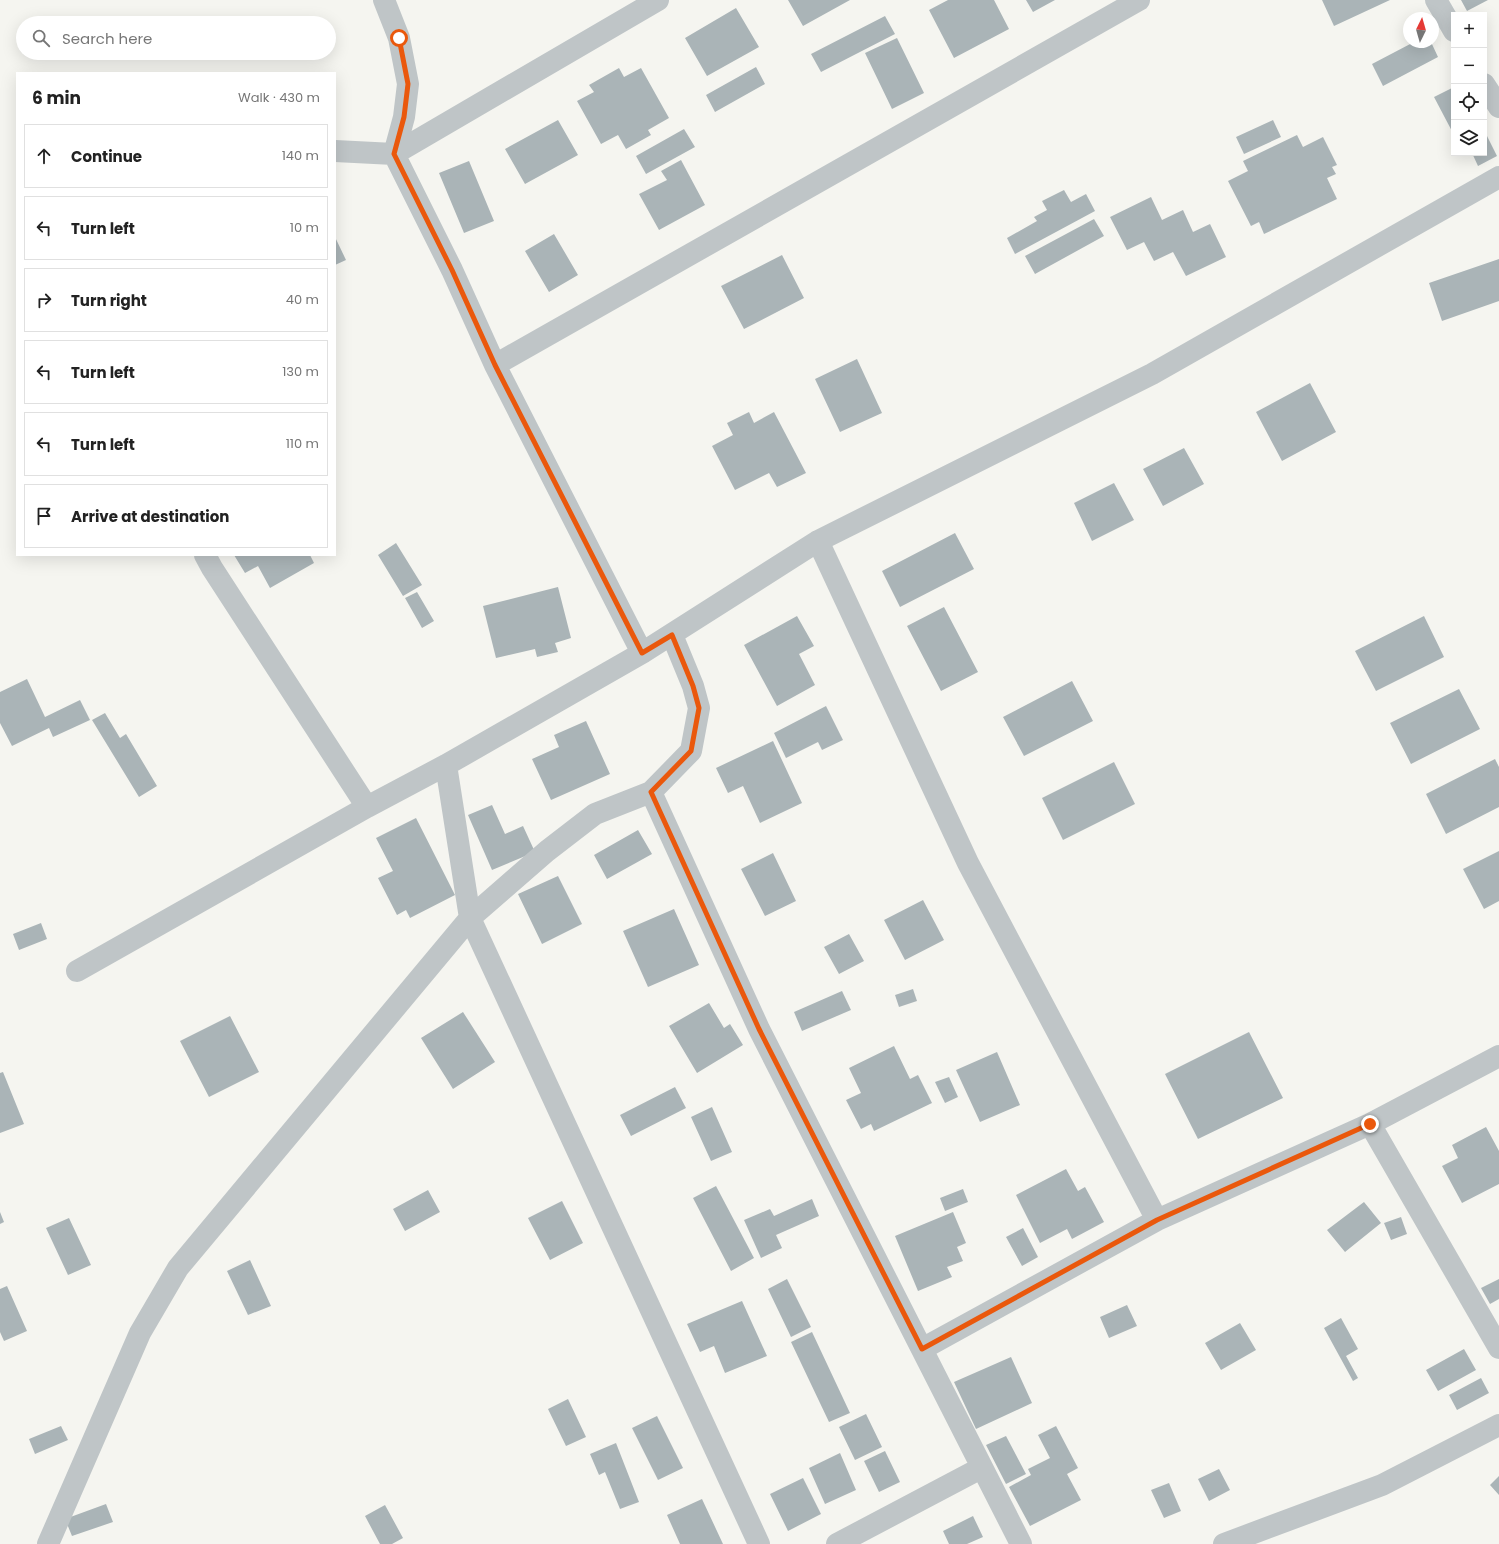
<!DOCTYPE html>
<html lang="en">
<head>
<meta charset="utf-8">
<style>
  :root { --surface:#fff; --page:#f2f2f2; --text:#222; --muted:#767676; --line:#e0e0e0 }
  body { margin:0; font-family:Poppins,sans-serif; background:var(--page); color:var(--text) }
  .controls { position:absolute; right:12px; top:12px; display:grid; overflow:hidden; border-radius:0px; box-shadow:0 4px 16px #0002 }
  .controls button { width:36px; height:36px; display:grid; place-items:center; padding:0; border:0; border-bottom:1px solid var(--line); background:var(--surface); color:var(--text); font:20px sans-serif }
  .compass { position:absolute; left:1403px; top:12px; width:36px; height:36px; border-radius:50%; background:var(--surface); box-shadow:0 4px 16px #0002; rotate:5deg }
  .stop { position:absolute; width:12px; height:12px; margin:-9px; border:3px solid #ea580c; border-radius:50%; background:#fff }
  .stop.end { background:#ea580c; border-color:#fff; box-shadow:0 1px 4px #0008 }
  .list { margin:0; padding:0; list-style:none }
  h2 { display:flex; justify-content:space-between; align-items:center; height:52px; margin:0; padding:0 16px; font-size:17px }
  h2 small { font-size:13px; font-weight:400; color:var(--muted) }
  .list li { display:grid; grid-template-columns:26px 1fr auto; gap:12px; align-items:center; box-sizing:border-box; height:64px; margin:0 8px 8px; padding:0 8px; border:1px solid var(--line); border-radius:0px }
  .list b { display:block; font-size:15px; white-space:nowrap }
  .list em { font-size:13px; font-style:normal; color:var(--muted) }
  .icon { flex:none; width:22px; height:22px; fill:none; stroke:currentColor; stroke-width:2; stroke-linecap:round; stroke-linejoin:round }
  .map { position:relative; flex:none; width:1499px; height:1544px; overflow:hidden }
  .search { position:absolute; background:var(--surface); box-shadow:0 4px 16px #0002; left:16px; top:16px; width:320px; height:44px; display:flex; align-items:center; gap:10px; box-sizing:border-box; padding:0 14px; border-radius:22px; color:var(--muted); font-size:15px }
  .panel { position:absolute; background:var(--surface); box-shadow:0 4px 16px #0002; left:16px; top:72px; width:320px; height:484px; border-radius:0px }
  .map>svg:first-child { display:block }
</style>
</head>
<body>
<div class="map">
<svg width="1499" height="1544" viewBox="0 0 1499 1544">
  <rect width="100%" height="100%" fill="#f5f5f0"/>
  <path fill="#aab4b7" d="M788 0H850L803 26Z
    M948 0H994L1009 29 954 58 929 10Z
    M1026 0H1055L1033 12Z
    M1322 0H1390L1334 26Z
    M1461 0H1488L1467 11Z
    M736 8 759 47 707 76 685 38Z
    M885 16 895 34 821 72 811 54Z
    M897 38 924 93 892 109 865 53Z
    M1414 42H1431L1438 57 1383 86 1372 64Z
    M756 67 765 84 715 112 706 95Z
    M619 68 624 77 641 68 669 118 648 130 651 135 626 149 618 135 601 144 577 101 594 92 589 85Z
    M1454 87V135L1434 97Z
    M558 120 578 155 525 184 505 149Z
    M1273 120 1281 137 1244 154 1236 137Z
    M684 129 695 147 646 174 636 156Z
    M1297 135 1303 147 1323 137 1337 165 1332 167 1336 174 1327 178 1337 199 1264 234 1259 222 1251 226 1228 181 1248 171 1243 161Z
    M1487 136 1497 156 1478 166 1472 153H1484V138Z
    M681 160 705 205 659 230 639 194 667 180 661 171Z
    M469 161 494 221 464 233 439 173Z
    M1064 190 1071 202 1086 194 1095 211 1015 254 1007 238 1037 221 1034 217 1047 210 1042 201Z
    M1151 197 1162 220 1183 210 1193 232 1210 224 1226 257 1186 276 1173 252 1154 261 1144 242 1127 250 1110 217Z
    M1094 219 1104 236 1035 274 1025 256Z
    M554 234 578 275 549 292 525 251Z
    M335 237 346 260 335 265Z
    M782 255 804 298 744 329 721 286Z
    M1499 259V301L1442 321 1429 283Z
    M857 359 882 413 840 432 815 379Z
    M1310 383 1336 432 1282 461 1256 412Z
    M749 412 754 423 774 412 806 473 777 487 769 473 735 490 712 446 733 435 727 423Z
    M1184 448 1204 484 1163 506 1143 469Z
    M1114 483 1134 520 1092 541 1074 503Z
    M955 533 974 569 900 607 882 571Z
    M396 543 422 585 403 596 378 555Z
    M234 555H310L314 563 270 588 258 566 245 573Z
    M558 587 571 638 555 643 558 652 537 657 535 649 496 658 483 606Z
    M417 592 434 621 422 628 405 598Z
    M944 607 978 672 941 691 907 626Z
    M797 616 814 646 799 654 815 685 777 706 744 645Z
    M1424 616 1444 657 1376 691 1355 651Z
    M27 679 45 717 80 700 90 720 53 737 49 728 12 746 0 723V692Z
    M1072 681 1093 721 1024 756 1003 717Z
    M1459 689 1480 729 1411 764 1390 723Z
    M826 706 843 740 822 750 818 742 786 758 774 733Z
    M105 713 120 738 126 734 157 786 139 797 92 720Z
    M586 721 610 774 551 800 532 759 559 747 554 735Z
    M773 741 802 803 760 823 743 786 728 793 716 768Z
    M1495 759 1499 767V807L1446 834 1426 794Z
    M1114 762 1135 804 1063 840 1042 798Z
    M492 805 505 834 523 826 535 852 492 870 468 815Z
    M416 818 455 895 410 918 406 910 397 915 378 878 393 871 376 838Z
    M638 830 652 854 607 879 594 855Z
    M1499 851V901L1484 909 1463 869Z
    M773 853 796 901 765 916 741 869Z
    M558 876 582 924 542 944 518 894Z
    M923 900 944 940 905 960 884 920Z
    M674 909 699 965 648 987 623 931Z
    M41 923 47 939 19 950 13 934Z
    M849 934 864 961 839 974 824 947Z
    M913 989 917 1001 899 1007 895 995Z
    M842 991 851 1010 802 1031 794 1012Z
    M709 1003 724 1028 730 1024 743 1045 697 1073 669 1026Z
    M463 1012 495 1062 453 1089 421 1038Z
    M230 1016 259 1072 209 1097 180 1041Z
    M1249 1032 1283 1098 1198 1139 1165 1074Z
    M894 1046 910 1079 918 1075 932 1103 874 1131 871 1124 861 1129 846 1100 861 1093 849 1068Z
    M997 1052 1020 1105 980 1122 956 1070Z
    M3 1072 24 1124 0 1133V1073Z
    M949 1077 958 1097 945 1103 935 1082Z
    M675 1087 686 1108 631 1136 620 1115Z
    M712 1107 732 1152 711 1161 691 1117Z
    M1486 1127 1499 1151V1184L1462 1203 1442 1166 1458 1158 1452 1145Z
    M1066 1169 1078 1191 1085 1187 1104 1222 1072 1239 1067 1229 1040 1243 1016 1195Z
    M716 1186 754 1258 731 1271 693 1198Z
    M963 1189 968 1202 945 1211 940 1198Z
    M428 1190 440 1212 405 1231 393 1209Z
    M812 1199 819 1216 776 1235 782 1248 761 1258 744 1220 770 1209 774 1216Z
    M562 1201 583 1243 550 1260 528 1218Z
    M1364 1202 1381 1223 1345 1252 1327 1230Z
    M0 1212 4 1222 0 1224Z
    M953 1212 966 1243 957 1247 963 1261 947 1267 952 1277 918 1291 895 1236Z
    M1401 1217 1407 1234 1391 1240 1384 1223Z
    M69 1218 91 1265 68 1275 46 1228Z
    M1023 1228 1038 1257 1022 1266 1006 1237Z
    M250 1260 271 1306 248 1315 227 1271Z
    M787 1279 811 1327 791 1337 768 1289Z
    M1499 1279V1299L1490 1304 1481 1288Z
    M7 1286 27 1331 4 1341 0 1332V1289Z
    M742 1301 767 1356 725 1373 714 1346 700 1352 687 1324Z
    M1127 1305 1137 1326 1109 1338 1100 1317Z
    M1341 1318 1358 1349 1346 1356 1358 1378 1353 1381 1324 1328Z
    M1240 1323 1256 1350 1221 1370 1205 1343Z
    M812 1332 850 1413 829 1422 791 1342Z
    M1464 1349 1476 1370 1438 1391 1426 1370Z
    M1011 1357 1032 1403 976 1429 954 1382Z
    M1481 1378 1489 1393 1457 1410 1449 1395Z
    M568 1399 586 1437 566 1446 548 1409Z
    M866 1414 882 1447 855 1460 839 1427Z
    M657 1416 683 1468 658 1480 632 1428Z
    M61 1426 68 1440 35 1454 29 1439Z
    M1056 1426 1078 1468 1067 1474 1081 1500 1030 1526 1009 1487 1031 1475 1028 1469 1050 1458 1038 1435Z
    M1006 1436 1026 1474 1006 1484 986 1445Z
    M616 1443 639 1502 620 1509 605 1472 599 1475 590 1454Z
    M885 1451 900 1482 879 1492 864 1461Z
    M840 1453 856 1490 825 1504 809 1468Z
    M1219 1469 1230 1490 1209 1501 1198 1479Z
    M1499 1476V1495L1490 1485Z
    M803 1478 821 1514 788 1531 770 1494Z
    M1169 1483 1181 1511 1164 1518 1151 1490Z
    M702 1499 723 1544H680L667 1515Z
    M106 1504 113 1522 72 1536 65 1519Z
    M385 1505 403 1538 392 1544H380L365 1516Z
    M973 1516 983 1537 967 1544H949L943 1531Z"/>
  <g fill="none" stroke-linecap="round" stroke-linejoin="round">
    <path stroke="#bfc5c7" stroke-width="22" d="M384 0 399 38 408 84 404 117 394 154 452 270 495 365 642 653
      M1436 0 1454 31
      M1484 84 1499 107
      M335 151 394 154 658 0
      M495 365 1139 0
      M818 541 968 863 1157 1220
      M205 555 212 568 367 807
      M672 635 693 686 699 708 691 751 651 792 759 1029 1021 1544
      M446 765 470 918 759 1544
      M77 971 367 807 446 765 642 653 818 541 1152 374 1499 177
      M1370 1124 1499 1348
      M922 1349 1157 1220 1370 1124 1499 1056
      M48 1544 140 1333 178 1268 470 918 547 851 595 814 651 792
      M837 1544 981 1468
      M1224 1544 1382 1485 1499 1425"/>
  </g>
  <g fill="none" stroke-linecap="round" stroke-linejoin="round">
    <path stroke="#ea580c" stroke-width="5" d="M399 38 408 84 404 117 394 154 452 270 495 365 642 653 672 635 693 686 699 708 691 751 651 792 759 1029 922 1349 1157 1220 1370 1124"/>
  </g>
</svg>
<div class="controls">
<button>+</button>
<button>−</button>
<button><svg class="icon" aria-label="locate" viewBox="0 0 24 24"><circle cx="12" cy="12" r="6"/><path d="M12 2v4M12 18v4M2 12h4M18 12h4"/></svg></button>
<button><svg class="icon" aria-label="layers" viewBox="0 0 24 24"><path d="M12 4l9 5-9 5-9-5zM3 14l9 5 9-5"/></svg></button>
</div>
<svg class="compass" viewBox="-18 -18 36 36"><path d="M0-13l5 13h-10z" fill="#e53935"/><path d="M0 13l5-13h-10z" fill="#767676"/></svg>
<div class="stop" style="left:399px;top:38px"></div>
<div class="stop end" style="left:1370px;top:1124px"></div>
<div class="search"><svg class="icon" aria-label="search" viewBox="0 0 24 24"><circle cx="10" cy="10" r="6"/><path d="M15 15l6 6"/></svg>Search here</div>
<section class="panel">
<h2>6 min<small>Walk · 430 m</small></h2>
<ul class="list">
<li><svg class="icon" aria-label="ahead" viewBox="0 0 24 24"><path d="M12 20V5M6 11l6-6 6 6"/></svg><div><b>Continue</b></div><em>140 m</em></li>
<li><svg class="icon" aria-label="left" viewBox="0 0 24 24"><path d="M17 20v-9H6M10 6l-5 5 5 5"/></svg><div><b>Turn left</b></div><em>10 m</em></li>
<li><svg class="icon" aria-label="right" viewBox="0 0 24 24"><path d="M7 20v-9h11M14 6l5 5-5 5"/></svg><div><b>Turn right</b></div><em>40 m</em></li>
<li><svg class="icon" aria-label="left" viewBox="0 0 24 24"><path d="M17 20v-9H6M10 6l-5 5 5 5"/></svg><div><b>Turn left</b></div><em>130 m</em></li>
<li><svg class="icon" aria-label="left" viewBox="0 0 24 24"><path d="M17 20v-9H6M10 6l-5 5 5 5"/></svg><div><b>Turn left</b></div><em>110 m</em></li>
<li><svg class="icon" aria-label="arrive" viewBox="0 0 24 24"><path d="M6 21V4h12l-3 4 3 4H6"/></svg><div><b>Arrive at destination</b></div></li>
</ul>
</section>
</div>
</body>
</html>
